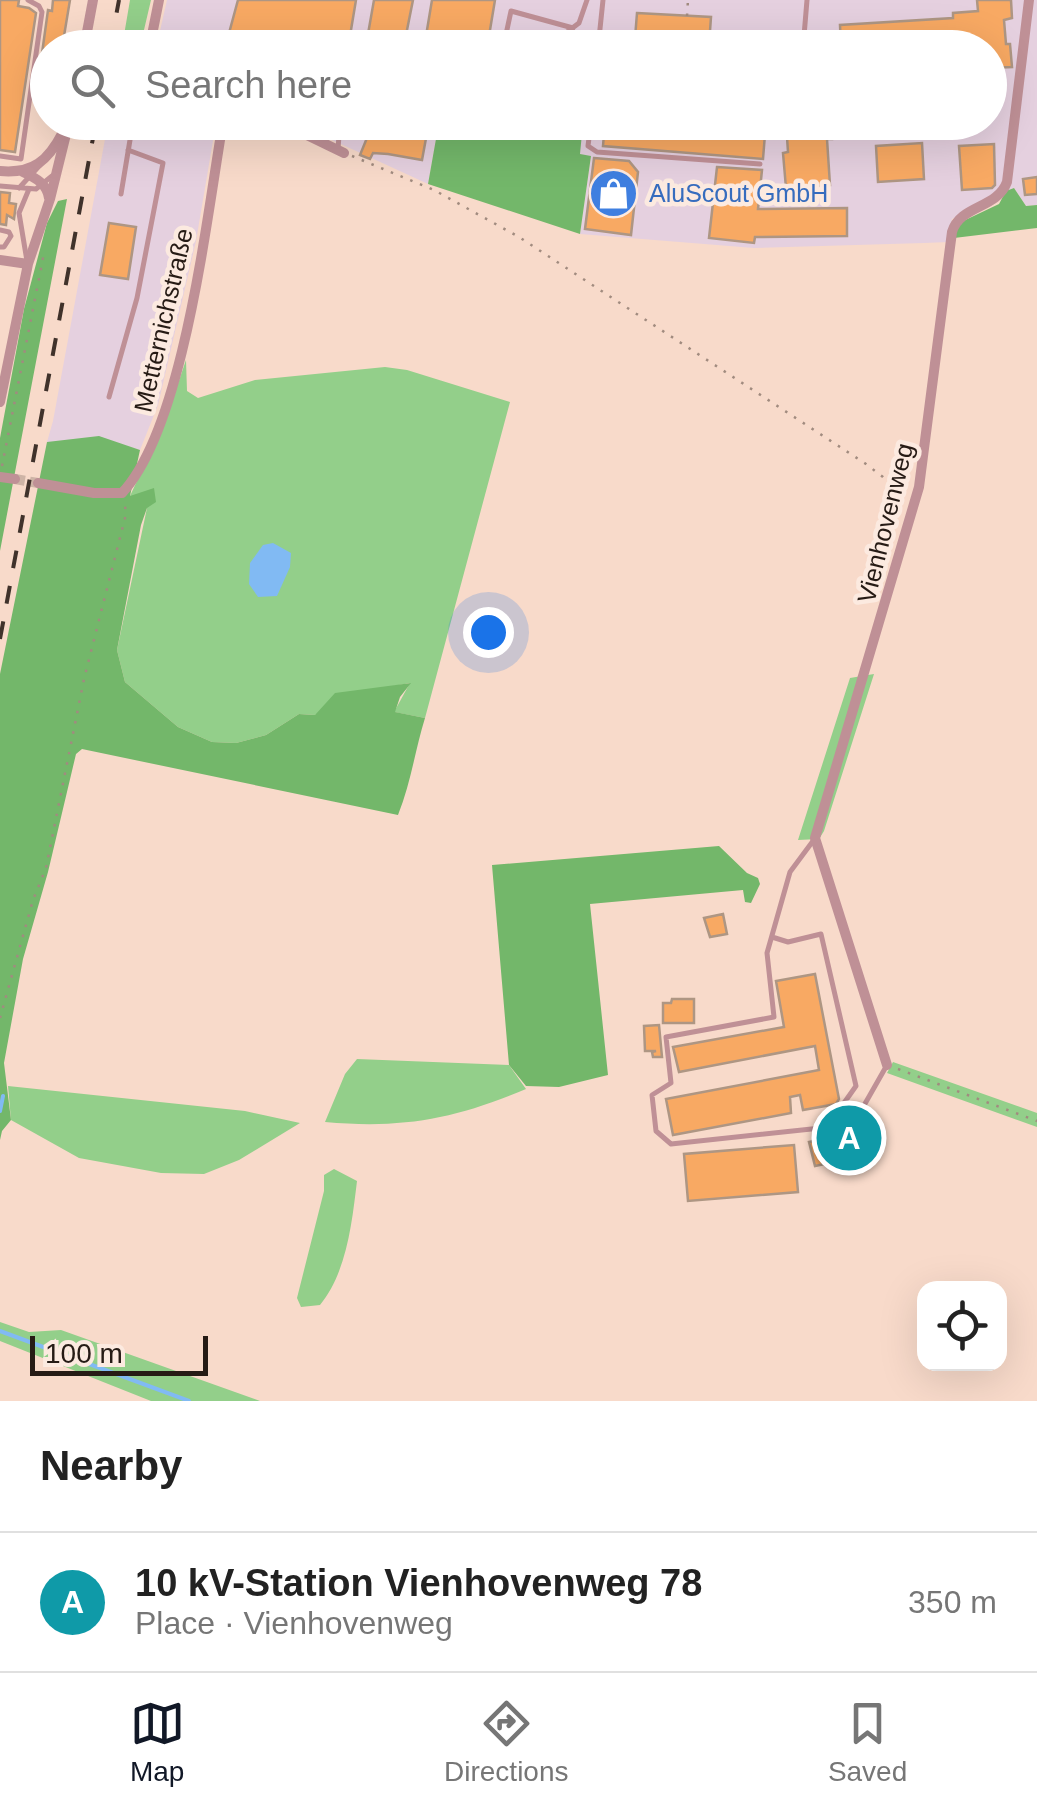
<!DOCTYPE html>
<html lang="en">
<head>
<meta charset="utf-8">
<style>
  :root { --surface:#fff; --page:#f2f2f2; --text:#222; --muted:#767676; --line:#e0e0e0; --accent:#111827 }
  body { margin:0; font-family:Arial,sans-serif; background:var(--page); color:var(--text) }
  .controls { position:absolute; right:30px; bottom:30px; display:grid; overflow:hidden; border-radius:20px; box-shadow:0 10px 40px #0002 }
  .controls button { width:90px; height:90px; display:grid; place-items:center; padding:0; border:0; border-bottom:2px solid var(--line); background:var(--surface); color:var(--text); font:50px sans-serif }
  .scale { position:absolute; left:30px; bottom:25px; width:178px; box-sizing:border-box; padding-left:10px; border:5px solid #261b15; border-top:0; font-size:28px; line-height:35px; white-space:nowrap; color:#261b15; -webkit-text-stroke:8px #fceae0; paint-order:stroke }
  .you { position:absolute; left:488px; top:632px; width:35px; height:35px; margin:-25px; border:8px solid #fff; border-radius:50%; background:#1a73e8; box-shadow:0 0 0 15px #1a73e833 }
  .badge { display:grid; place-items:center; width:65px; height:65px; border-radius:50%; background:var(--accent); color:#fff; font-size:32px; font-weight:700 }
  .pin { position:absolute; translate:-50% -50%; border:5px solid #fff; box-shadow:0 2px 10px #0006 }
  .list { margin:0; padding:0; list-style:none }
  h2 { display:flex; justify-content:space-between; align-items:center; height:130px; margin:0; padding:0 40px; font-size:42px }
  h2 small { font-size:32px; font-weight:400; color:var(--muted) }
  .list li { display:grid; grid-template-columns:65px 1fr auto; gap:30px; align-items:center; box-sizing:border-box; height:140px; padding:0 40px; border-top:2px solid var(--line) }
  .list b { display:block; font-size:38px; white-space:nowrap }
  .list p { margin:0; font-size:32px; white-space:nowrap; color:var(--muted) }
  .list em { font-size:32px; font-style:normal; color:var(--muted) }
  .icon { flex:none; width:55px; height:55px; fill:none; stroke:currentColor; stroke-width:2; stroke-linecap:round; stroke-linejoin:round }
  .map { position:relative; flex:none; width:1037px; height:1401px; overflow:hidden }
  .search { position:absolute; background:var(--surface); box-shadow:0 10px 40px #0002; left:30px; right:30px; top:30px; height:110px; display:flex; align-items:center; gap:25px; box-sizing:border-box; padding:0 35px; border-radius:55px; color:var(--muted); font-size:38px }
  .sheet { height:270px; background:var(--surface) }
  nav { display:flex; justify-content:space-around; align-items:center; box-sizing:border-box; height:140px; border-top:2px solid var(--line); background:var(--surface); font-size:28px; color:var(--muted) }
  nav a { display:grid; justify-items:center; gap:5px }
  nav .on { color:var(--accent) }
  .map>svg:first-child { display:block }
</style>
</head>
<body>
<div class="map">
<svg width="1037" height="1401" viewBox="0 0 1037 1401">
  <rect width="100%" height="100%" fill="#f8daca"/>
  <path fill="#e5d0df" d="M167 0H1037V205L1026 206 1014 188 952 219 948 242 924 243 754 248 580 234 591 157 579 154 583 123 990 122V48H159L157 44Z
    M108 123H216L196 241 158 405 140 450 126 446 47 442 53 421Z
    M294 123H439L428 184 365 155Z"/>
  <path fill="#93cf8a" d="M130 0H151L140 47H122Z
    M186 360 187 391 198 398 255 380 385 367 407 370 510 402 425 718 394 712 410 683 388 687 315 715 299 714 266 735 236 743 212 742 178 727 125 682 117 650 147 508 130 496 167 416Z
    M874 674 824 831 819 839 798 840 850 678Z
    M357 1059 509 1065 526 1089C455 1119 403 1129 325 1122L345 1074Z
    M893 1062 1037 1113V1127L887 1073Z
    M8 1086 245 1111 300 1123 239 1160 204 1174 161 1173 79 1158 11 1120Z
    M334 1169 357 1181C352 1222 347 1272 320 1305L301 1307 297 1298 324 1191V1175Z
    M0 1322 29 1332 61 1330 260 1401H151L0 1341Z"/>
  <path fill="#73b76a" d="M439 122 583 123 580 154 591 156 580 234 428 184Z
    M1014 188 1026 206 1037 205V228L954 238 959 223 999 204 1006 191Z
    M67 199 0 551V438L24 309 47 223 58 201Z
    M99 436 140 450 130 496 154 488 156 502 147 508 141 525 117 650 125 682 178 727 212 742 236 743 266 735 299 714 315 715 335 693 411 683 400 697 395 712 425 718C415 750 411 783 398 815L82 749 76 754 48 872 23 959 4 1063 11 1120 2 1131 0 1140V674L47 442Z
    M719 846 747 873 758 878 760 884 751 903 745 902 743 890 590 904 608 1075 559 1087 526 1086 509 1065 492 865Z"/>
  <path fill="#81baf3" d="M273 543 291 553 290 567 277 596 258 597 249 584 250 563 263 545Z"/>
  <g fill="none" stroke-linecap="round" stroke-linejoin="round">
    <path stroke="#81baf3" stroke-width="4" d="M0 1111 3 1096
      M0 1331 189 1401"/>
  </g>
  <path fill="#f8a963" stroke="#ae9683" stroke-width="2.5" d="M0 0H19L18 6 29 8 36 13 15 152 0 150Z
    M53 0H70L62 48H48V76L39 75 48 10 52 11Z
    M238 0H356L348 48H225Z
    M374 0H413L405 40 368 34Z
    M432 0H495L487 48H424Z
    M977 0H1011L1012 18 1004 20 1006 44H1010L1012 67 990 68V48H841L840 25 953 18V13L978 11Z
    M637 13 711 17 710 31 742 33 741 48H661L662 40 635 38Z
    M346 122H429L422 160 388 154 373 153 370 159 360 155 369 133 346 129Z
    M605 122H766L763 159 603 146Z
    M786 122H831L832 139H827L830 185 786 188 783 153 788 152Z
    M922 143 924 179 878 182 876 146Z
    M994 144 995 185 992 188 962 190 959 146Z
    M594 158 629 161 638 172 631 235 585 229Z
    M717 167 762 170 758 209 847 208V236L755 237 754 243 709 238Z
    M1037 177V194L1025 195 1023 179Z
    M0 192 10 193 9 203 16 204 14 219 7 215 6 225 0 224Z
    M109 223 136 227 128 279 100 275Z
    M723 914 727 934 710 937 704 918Z
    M815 974 839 1099 836 1104 803 1110 800 1095 790 1097 791 1113 673 1135 666 1099 819 1070 815 1046 679 1072 673 1047 784 1027 776 981Z
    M672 999H694V1023H663V1003H671Z
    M659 1025 662 1057H653L652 1052 656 1051H645L644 1026Z
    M845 1135 849 1159 815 1166 809 1142Z
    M794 1145 798 1192 688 1201 684 1154Z"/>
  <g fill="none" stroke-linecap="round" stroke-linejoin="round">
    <path stroke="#ceb4a6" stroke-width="10" stroke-dasharray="10 5" stroke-linecap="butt" d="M15 479 38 483"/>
    <path stroke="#a18b7f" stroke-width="2.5" stroke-dasharray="2.5 8" stroke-linecap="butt" d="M687 16 688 0
      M352 156 434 190 519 237 866 464 883 477 901 501
      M2 466 44 253
      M0 1018 33 900 46 868 84 679 126 514 125 506
      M898 1069 1037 1121"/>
    <path stroke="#bf9096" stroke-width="5" d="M536 48 505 39 511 11 573 28
      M546 48 579 23 587 0
      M598 48 603 0
      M803 48 807 0
      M591 122 588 146 597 152 760 164
      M195 130 197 122
      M338 149 340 122
      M0 156 21 159 42 12 39 6 28 0
      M0 186 36 189 52 176
      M19 188 41 164
      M121 194 133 122
      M0 230 9 232 11 236 4 247H0
      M27 261 19 213 29 189
      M109 397 137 298 163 163 128 150
      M813 841 790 872 767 953 774 1017 666 1037 671 1083 652 1095 656 1131 671 1144 849 1125 858 1116 887 1065
      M772 937 788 942 821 934 856 1086 827 1127"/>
    <path stroke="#bf9096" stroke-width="10" d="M84 48 93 0
      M153 48 152 35 159 0
      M280 122 344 153
      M0 171C33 174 48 161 63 132
      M23 172C36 178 47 184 49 198
      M0 260 28 264
      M0 402 28 264 50 199 69 122
      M0 477 15 479
      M38 483 94 493H122C184 427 207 214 223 122
      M887 1065 815 838 919 487 952 232C960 205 997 209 1007 182L1029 0"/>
    <path stroke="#40322b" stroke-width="4" stroke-dasharray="18 18" stroke-linecap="butt" d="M110 48 119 0
      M0 639 96 122"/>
  </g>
  <defs>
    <symbol id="shop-disc" viewBox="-11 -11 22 22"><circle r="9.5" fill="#3f7fe0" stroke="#fceae0"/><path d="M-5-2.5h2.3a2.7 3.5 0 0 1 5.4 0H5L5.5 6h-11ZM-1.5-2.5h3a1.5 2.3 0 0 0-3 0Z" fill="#fff"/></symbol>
  </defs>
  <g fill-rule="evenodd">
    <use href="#shop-disc" x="586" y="166" width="55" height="55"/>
  </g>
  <g text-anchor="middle" stroke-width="9" stroke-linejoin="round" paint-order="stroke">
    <g font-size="25" fill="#366cbe" stroke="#fceae0" text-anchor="start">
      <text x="649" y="202">AluScout GmbH</text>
    </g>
    <g font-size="25" fill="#261b15" stroke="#fceae0">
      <text transform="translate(163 320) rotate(-77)" y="9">Metternichstraße</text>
      <text transform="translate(885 523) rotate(-76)" y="9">Vienhovenweg</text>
    </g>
  </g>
</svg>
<div class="controls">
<button><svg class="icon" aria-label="locate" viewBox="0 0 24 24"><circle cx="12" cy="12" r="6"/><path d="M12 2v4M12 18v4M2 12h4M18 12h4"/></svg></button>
</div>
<div class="scale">100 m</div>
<div class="you"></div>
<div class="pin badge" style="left:849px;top:1138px;background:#0f9aa8">A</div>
<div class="search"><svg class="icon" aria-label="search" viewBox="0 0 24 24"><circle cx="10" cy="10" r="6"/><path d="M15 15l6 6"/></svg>Search here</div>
</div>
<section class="sheet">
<h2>Nearby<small></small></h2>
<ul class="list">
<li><span class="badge" style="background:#0f9aa8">A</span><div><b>10 kV-Station Vienhovenweg 78</b><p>Place · Vienhovenweg</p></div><em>350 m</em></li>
</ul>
</section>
<nav>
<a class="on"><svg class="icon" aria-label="map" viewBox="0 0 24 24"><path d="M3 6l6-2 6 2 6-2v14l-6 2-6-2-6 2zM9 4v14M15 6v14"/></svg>Map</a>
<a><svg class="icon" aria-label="directions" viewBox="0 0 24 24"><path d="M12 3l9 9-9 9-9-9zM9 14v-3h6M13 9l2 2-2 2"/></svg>Directions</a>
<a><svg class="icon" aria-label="saved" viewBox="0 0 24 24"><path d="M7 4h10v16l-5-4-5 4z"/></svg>Saved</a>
</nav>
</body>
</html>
